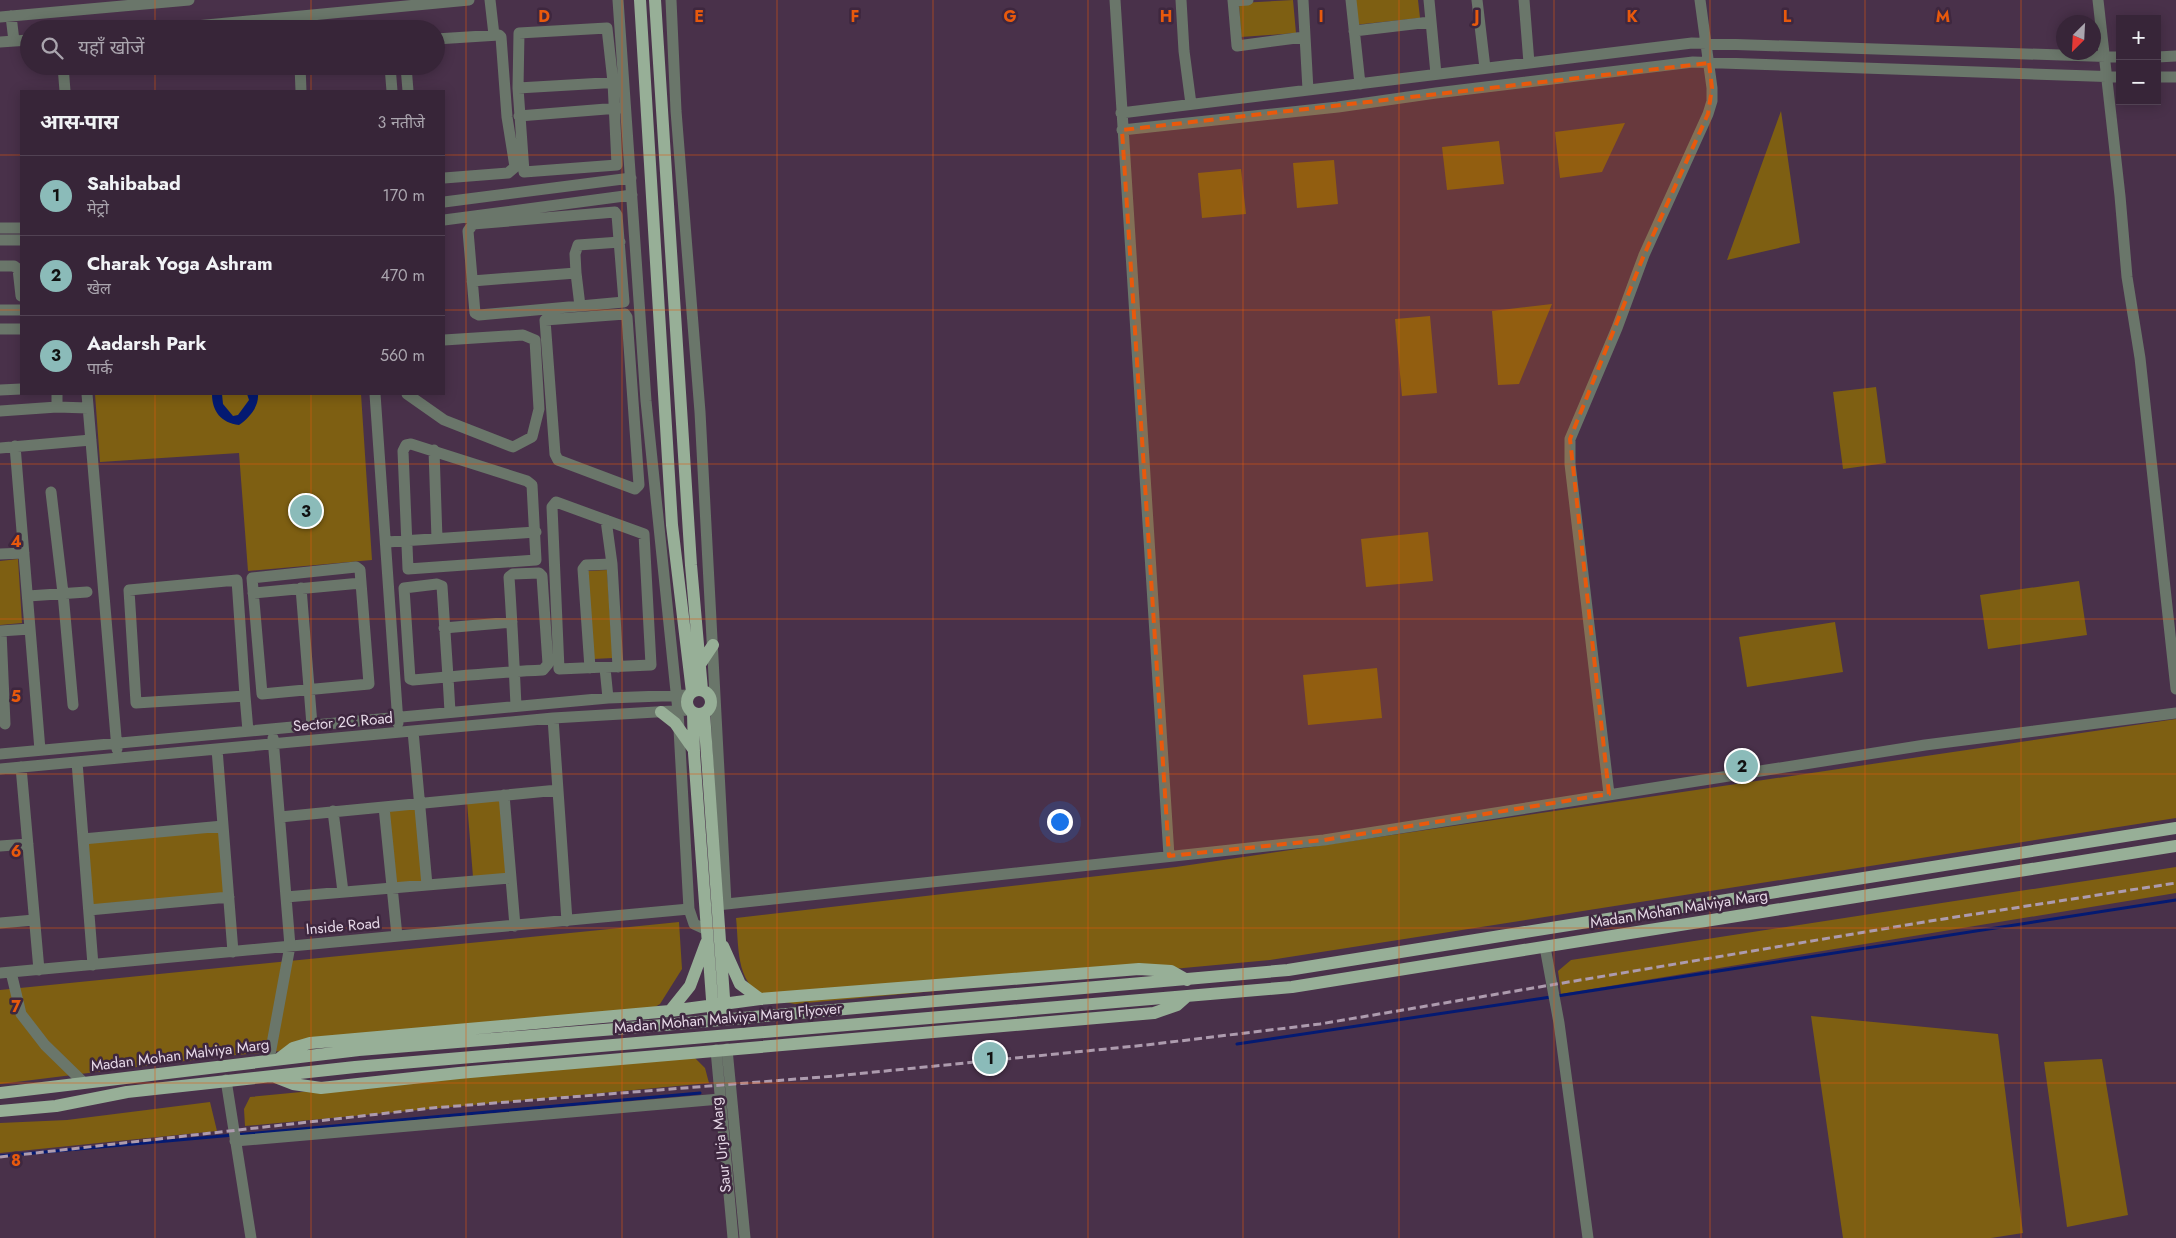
<!DOCTYPE html>
<html lang="hi">
<head>
<meta charset="utf-8">
<style>
  :root { --surface:#372538; --page:#423143; --text:#f1f3f6; --muted:#aaa5ae; --line:#514253; --accent:#8bbbb9 }
  body { margin:0; font-family:Jost,"Noto Sans Devanagari",sans-serif; background:var(--page); color:var(--text) }
  .controls { position:absolute; right:15px; top:15px; display:grid; overflow:hidden; border-radius:0px; box-shadow:0 2px 12px #0003 }
  .controls button { width:45px; height:45px; display:grid; place-items:center; padding:0; border:0; border-bottom:1px solid var(--line); background:var(--surface); color:var(--text); font:25px sans-serif }
  .compass { position:absolute; left:2056px; top:15px; width:45px; height:45px; border-radius:50%; background:var(--surface); box-shadow:0 2px 12px #0003; rotate:204deg }
  .you { position:absolute; left:1059px; top:821px; width:18px; height:18px; margin:-12px; border:4px solid #fff; border-radius:50%; background:#1a73e8; box-shadow:0 0 0 8px #1a73e833 }
  .badge { display:grid; place-items:center; width:32px; height:32px; border-radius:50%; background:var(--accent); color:#111; font-size:16px; font-weight:700 }
  .pin { position:absolute; translate:-50% -50%; border:2px solid #fff; box-shadow:0 1px 5px #0006 }
  .list { margin:0; padding:0; list-style:none }
  h2 { display:flex; justify-content:space-between; align-items:center; height:65px; margin:0; padding:0 20px; font-size:21px }
  h2 small { font-size:16px; font-weight:400; color:var(--muted) }
  .list li { display:grid; grid-template-columns:32px 1fr auto; gap:15px; align-items:center; box-sizing:border-box; height:80px; padding:0 20px; border-top:1px solid var(--line) }
  .list b { display:block; font-size:19px; white-space:nowrap }
  .list p { margin:0; font-size:16px; white-space:nowrap; color:var(--muted) }
  .list em { font-size:16px; font-style:normal; color:var(--muted) }
  .icon { flex:none; width:28px; height:28px; fill:none; stroke:currentColor; stroke-width:2; stroke-linecap:round; stroke-linejoin:round }
  .map { position:relative; flex:none; width:2176px; height:1238px; overflow:hidden }
  .search { position:absolute; background:var(--surface); box-shadow:0 2px 12px #0003; left:20px; top:20px; width:425px; height:55px; display:flex; align-items:center; gap:12px; box-sizing:border-box; padding:0 18px; border-radius:28px; color:var(--muted); font-size:19px }
  .panel { position:absolute; background:var(--surface); box-shadow:0 2px 12px #0003; left:20px; top:90px; width:425px; height:305px; border-radius:0px }
  .map>svg:first-child { display:block }
</style>
</head>
<body>
<div class="map">
<svg width="2176" height="1238" viewBox="0 0 2176 1238">
  <rect width="100%" height="100%" fill="#49314a"/>
  <path fill="#7e5f12" d="M1293 0 1296 33 1241 37 1239 3Z
    M1351 0H1418L1420 18 1354 25Z
    M1781 111 1800 243 1727 260Z
    M1625 123 1602 172 1560 178 1555 132Z
    M1499 141 1504 184 1447 190 1442 147Z
    M1334 160 1338 204 1297 208 1293 163Z
    M1241 169 1246 214 1202 218 1198 173Z
    M1552 304 1519 384 1498 385 1492 311Z
    M1430 316 1437 393 1402 396 1395 319Z
    M1876 387 1886 463 1843 469 1833 392Z
    M95 394H361L372 560 248 571 239 453 100 462Z
    M1428 532 1433 581 1366 587 1361 539Z
    M18 559 22 623 0 625V561Z
    M607 570 613 658 593 659 588 571Z
    M2079 581 2087 635 1988 649 1980 595Z
    M1835 622 1843 672 1747 687 1739 637Z
    M1377 668 1382 718 1308 725 1303 675Z
    M2176 719V818L1270 960 795 1004C785 1002 774 1000 765 996 735 984 739 944 736 918L1176 867Z
    M502 800 508 874 473 877 467 802Z
    M417 807 424 881 395 884 388 810Z
    M219 831 225 894 93 905 87 842Z
    M2176 867V893L1561 994 1558 971 1571 960Z
    M679 922 682 969 660 1004 634 1019 225 1056 0 1084V990Z
    M1811 1016 1998 1034 2023 1233 1991 1238H1843Z
    M695 1058 705 1068 709 1083 245 1126 244 1109 250 1097 613 1062Z
    M2102 1059 2128 1215 2067 1227 2044 1062Z
    M210 1102 217 1131 0 1153V1123L67 1120Z"/>
  <path fill="#041a72" d="M212 394H222L223 404 233 416 238 415 249 400 247 394H258C259 407 249 418 239 425 221 423 212 411 212 394Z"/>
  <g fill="none" stroke-linecap="round" stroke-linejoin="round">
    <path stroke="#041a72" stroke-width="3" d="M1557 996 2176 900
      M1237 1044 1551 997
      M0 1156 700 1093"/>
    <path stroke="#6a766a" stroke-width="11" d="M490 0 494 35
      M618 0 646 401 678 711 689 909 694 924 707 930
      M671 0 676 111 700 412 726 904
      M1115 0 1169 856
      M1181 0 1184 51 1191 104
      M1233 0 1237 46 1304 37
      M1303 0 1308 90
      M1351 0 1360 84
      M1429 0 1436 74
      M1477 0 1485 68
      M1524 0 1529 63
      M2098 0 2120 196 2127 277 2140 358 2176 689
      M1233 1 1248 0
      M11 16 14 41
      M0 17 189 0
      M607 28 613 82 617 165 524 172 518 88 519 33Z
      M164 29 469 0
      M1354 31 1430 22
      M436 39 499 35 501 37 507 117 515 167 508 173 444 178
      M0 42 29 40
      M2157 57 2176 56
      M63 66 65 91
      M300 66 301 91
      M390 66 392 91
      M406 66 408 91
      M2157 77H2176
      M518 88 621 82
      M1121 113 1692 43 2120 57
      M519 116 619 108
      M1122 130 1338 107 1436 93 1693 62 2120 77
      M444 202 631 178
      M615 212 617 215 624 302 479 315 475 313 468 231 473 224Z
      M444 220 632 195
      M0 228H21
      M0 240H21
      M0 266H14L18 269 21 296
      M576 273 580 306
      M472 281 576 273 575 254 578 245 620 242
      M0 310H21
      M625 314 627 317 639 485 635 489 558 460 555 454 545 320Z
      M0 329H21
      M0 390 21 389
      M87 394 117 749
      M375 394 398 723
      M407 394 444 420 513 447 532 437 539 409 535 340 523 335 444 340
      M57 407 88 408
      M0 411 57 407V394
      M411 444 527 481 532 485 536 560 408 569 403 451 406 445Z
      M15 446 40 750
      M0 448 91 440
      M434 450 437 539
      M51 492 63 593 73 705
      M556 502 644 534 651 665 559 669 552 507Z
      M606 520 612 564
      M387 542 536 532
      M0 554 24 553
      M356 567 360 570 369 684 262 694 252 578Z
      M237 580 245 696 136 703 129 590Z
      M301 588 312 725
      M253 593 361 583
      M28 596 87 592
      M444 628 512 622
      M0 631 30 629
      M1 631 5 724
      M590 668 583 569 586 565 612 564 618 667
      M605 668 608 698
      M245 696 248 731
      M450 712 448 677 442 586 437 584 404 588 410 679 413 680C456 676 499 672 543 670L548 664 542 576 539 573 513 574 509 577C512 620 514 663 516 706
      M553 718 567 921
      M413 731 427 885
      M217 749 233 952
      M0 754 608 698 689 695
      M77 762 93 965
      M21 767 39 970
      M0 769 553 718 690 710
      M1609 794 1570 464V439L1617 328 1644 255 1708 114 1712 101V88L1700 0
      M504 795 515 926
      M384 807 397 936
      M333 811 343 892
      M280 817 558 790
      M83 839 223 826
      M0 846 28 844
      M286 897 511 878
      M717 905 1324 840 1925 745 2176 713
      M89 910 229 897
      M0 923 34 920
      M1545 947 1559 1023 1588 1238
      M11 972 21 1014 45 1045 84 1083
      M0 973 689 909
      M727 1049 745 1238
      M716 1050 733 1238
      M269 1060 290 946 273 738
      M226 1080 251 1238
      M235 1141 720 1099"/>
    <path stroke="#97af97" stroke-width="12" d="M640 0 672 525 692 692
      M655 0 691 565 702 690
      M699 666 713 645
      M687 702a12 12 0 1 1 24 0a12 12 0 1 1-24 0Z
      M661 712 675 723 694 750
      M693 713 694 753 713 1013
      M704 713 725 1012
      M723 946 740 984 760 999
      M670 1011 690 986 706 943
      M280 1058 293 1048 310 1043 670 1011 760 999 1139 969 1171 971 1187 980
      M275 1077 293 1084 321 1088 459 1073 1154 1013 1177 1005 1186 997
      M0 1093 359 1050 652 1026 1288 970 2176 828
      M0 1111 56 1106 127 1092 355 1067 1292 987 2176 846"/>
    <path stroke="#ad9bae" stroke-width="3" stroke-dasharray="8 4" stroke-linecap="butt" d="M0 1157 432 1108 835 1076 1146 1045 1320 1024 1930 921 2176 883"/>
  </g>
  <path fill="#e8590c" fill-opacity="0.2" stroke="#e8590c" stroke-width="4" stroke-dasharray="10 6" stroke-linejoin="round" d="M1709 63 1712 88 1708 114 1644 255 1570 439 1609 794 1324 840 1169 856 1122 130Z"/>
  <path fill="none" stroke="#e8590c" stroke-width="1" stroke-opacity="0.55" d="M155 0V29M311 0V29M466 0V1238M622 0V1238M777 0V1238M933 0V1238M1088 0V1238M1243 0V1238M1399 0V1238M1554 0V1238M1710 0V1238M1865 0V1238M2021 0V1238M155 66V91M311 66V91M0 155H21M444 155H2176M0 310H21M444 310H2176M155 394V1238M311 394V1238M0 464H2176M0 619H2176M0 774H2176M0 928H2176M0 1083H2176"/>
  <g text-anchor="middle" stroke-width="5" stroke-linejoin="round" paint-order="stroke">
    <g font-size="15" fill="#e7d9e8" stroke="#3e273f">
      <text transform="translate(343 722) rotate(-5)" y="5">Sector 2C Road</text>
      <text transform="translate(1679 909) rotate(-9)" y="5">Madan Mohan Malviya Marg</text>
      <text transform="translate(343 926) rotate(-5)" y="5">Inside Road</text>
      <text transform="translate(728 1018) rotate(-5)" y="5">Madan Mohan Malviya Marg Flyover</text>
      <text transform="translate(180 1055) rotate(-7)" y="5">Madan Mohan Malviya Marg</text>
      <text transform="translate(721 1145) rotate(-96)" y="5">Saur Urja Marg</text>
    </g>
  </g>
  <g font-size="16" text-anchor="middle" font-weight="bold" fill="#e8590c" stroke="#3e273f" stroke-width="5" stroke-linejoin="round" paint-order="stroke">
    <text x="544" y="22">D</text>
    <text x="699" y="22">E</text>
    <text x="855" y="22">F</text>
    <text x="1010" y="22">G</text>
    <text x="1166" y="22">H</text>
    <text x="1321" y="22">I</text>
    <text x="1477" y="22">J</text>
    <text x="1632" y="22">K</text>
    <text x="1787" y="22">L</text>
    <text x="1943" y="22">M</text>
    <text x="16" y="547">4</text>
    <text x="16" y="702">5</text>
    <text x="16" y="857">6</text>
    <text x="16" y="1012">7</text>
    <text x="16" y="1166">8</text>
  </g>
</svg>
<div class="controls">
<button>+</button>
<button>−</button>
</div>
<svg class="compass" viewBox="-18 -18 36 36"><path d="M0-13l5 13h-10z" fill="#e53935"/><path d="M0 13l5-13h-10z" fill="#aaa5ae"/></svg>
<div class="you"></div>
<div class="pin badge" style="left:990px;top:1058px">1</div>
<div class="pin badge" style="left:1742px;top:766px">2</div>
<div class="pin badge" style="left:306px;top:511px">3</div>
<div class="search"><svg class="icon" aria-label="search" viewBox="0 0 24 24"><circle cx="10" cy="10" r="6"/><path d="M15 15l6 6"/></svg>यहाँ खोजें</div>
<section class="panel">
<h2>आस-पास<small>3 नतीजे</small></h2>
<ul class="list">
<li><span class="badge">1</span><div><b>Sahibabad</b><p>मेट्रो</p></div><em>170 m</em></li>
<li><span class="badge">2</span><div><b>Charak Yoga Ashram</b><p>खेल</p></div><em>470 m</em></li>
<li><span class="badge">3</span><div><b>Aadarsh Park</b><p>पार्क</p></div><em>560 m</em></li>
</ul>
</section>
</div>
</body>
</html>
